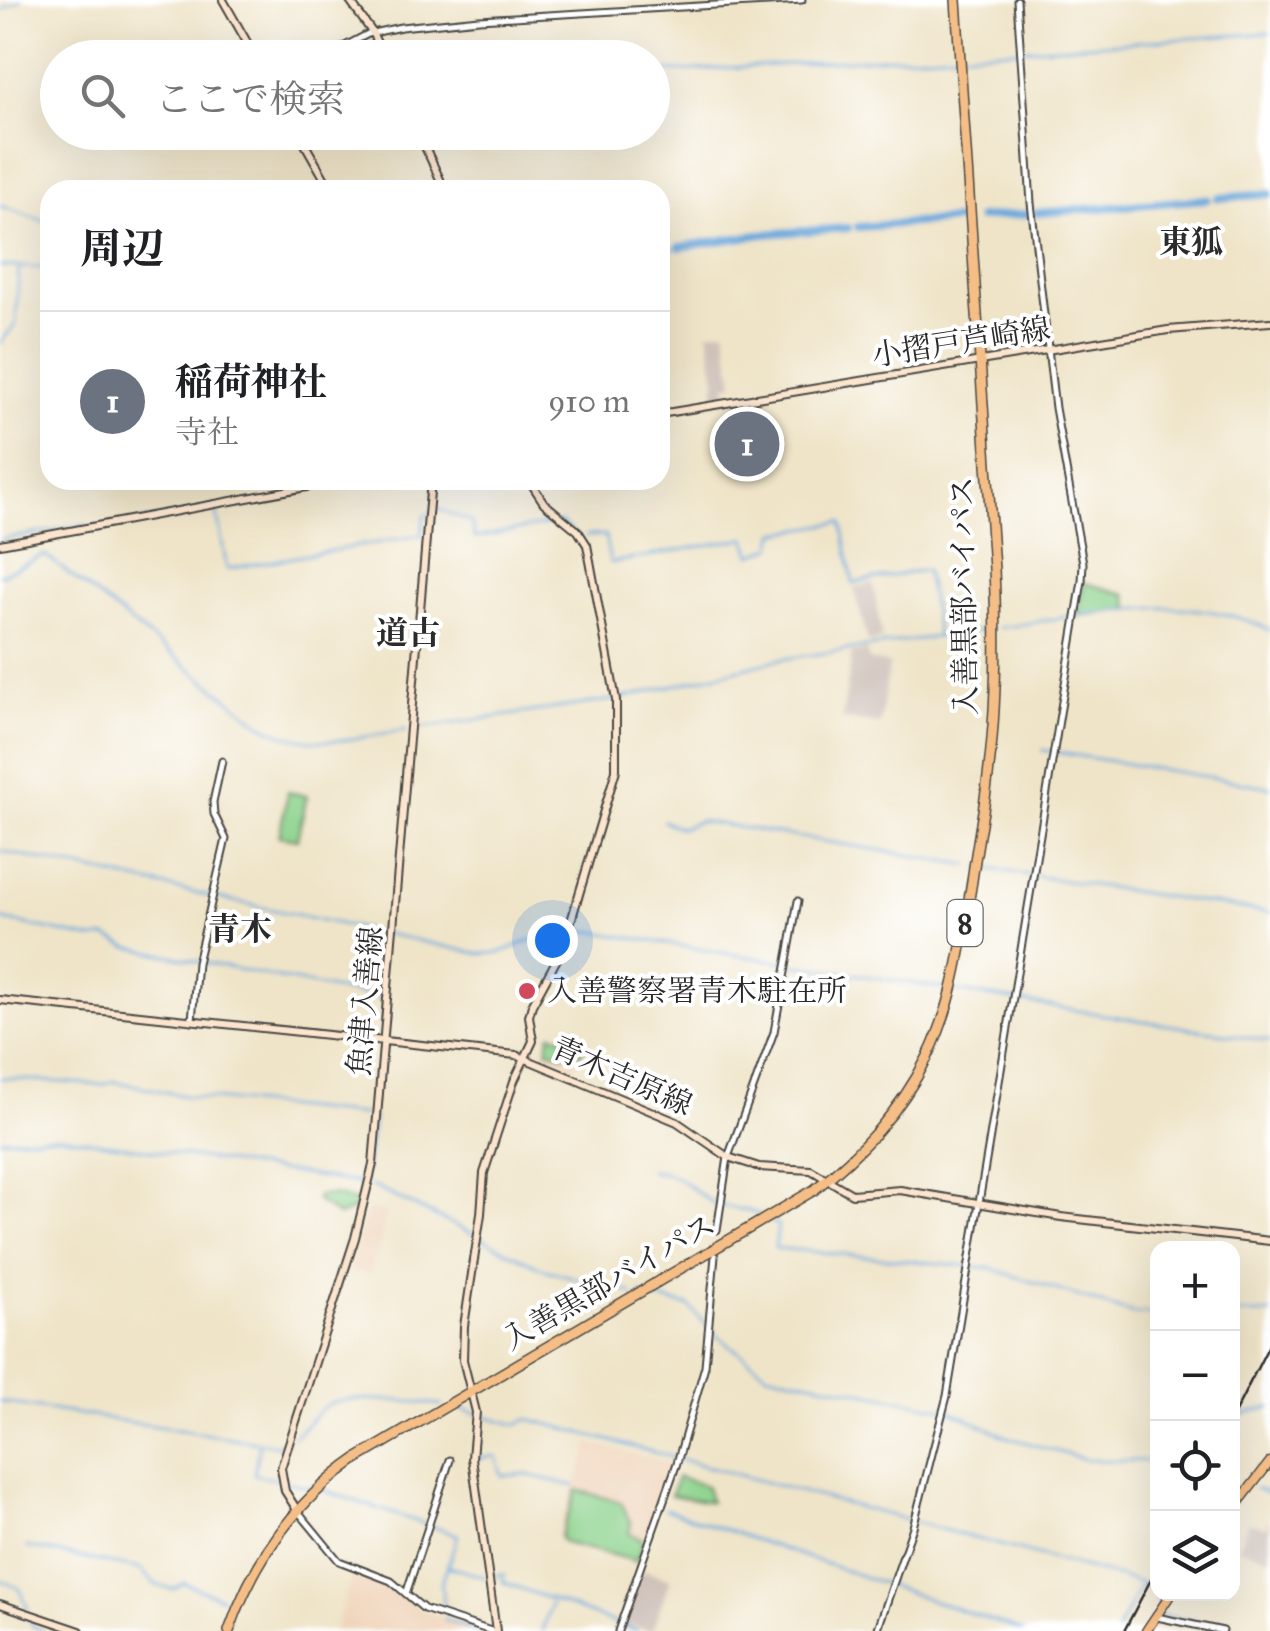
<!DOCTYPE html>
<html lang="ja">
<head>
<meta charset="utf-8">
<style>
  :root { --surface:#fff; --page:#f2f2f2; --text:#202124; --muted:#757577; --line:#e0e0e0; --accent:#d93025 }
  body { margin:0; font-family:"IM FELL Great Primer","Noto Serif JP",serif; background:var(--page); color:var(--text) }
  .controls { position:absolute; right:30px; bottom:30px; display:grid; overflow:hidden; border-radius:20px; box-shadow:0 10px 40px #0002 }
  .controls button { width:90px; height:90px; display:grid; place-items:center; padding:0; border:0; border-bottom:2px solid var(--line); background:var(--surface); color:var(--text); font:50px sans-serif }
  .you { position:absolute; left:552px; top:940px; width:35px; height:35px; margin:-25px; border:8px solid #fff; border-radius:50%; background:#1a73e8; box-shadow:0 0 0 15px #1a73e833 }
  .badge { display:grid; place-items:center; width:65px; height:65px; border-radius:50%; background:var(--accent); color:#fff; font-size:32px; font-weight:700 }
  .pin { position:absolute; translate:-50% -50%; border:5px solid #fff; box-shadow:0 2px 10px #0006 }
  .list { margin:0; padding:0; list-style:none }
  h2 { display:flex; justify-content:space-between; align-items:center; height:130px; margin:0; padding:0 40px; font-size:42px }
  h2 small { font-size:32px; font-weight:400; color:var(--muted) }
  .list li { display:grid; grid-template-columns:65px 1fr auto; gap:30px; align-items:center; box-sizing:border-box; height:180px; padding:0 40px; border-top:2px solid var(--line) }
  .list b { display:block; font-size:38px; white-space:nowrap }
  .list p { margin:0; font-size:32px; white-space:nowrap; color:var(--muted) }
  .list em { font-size:32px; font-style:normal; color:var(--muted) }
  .icon { flex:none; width:55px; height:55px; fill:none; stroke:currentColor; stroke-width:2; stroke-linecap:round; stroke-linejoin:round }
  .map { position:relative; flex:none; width:1270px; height:1631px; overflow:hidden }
  .search { position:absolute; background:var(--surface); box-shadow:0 10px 40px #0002; left:40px; top:40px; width:630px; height:110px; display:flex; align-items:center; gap:25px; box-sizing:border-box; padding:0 35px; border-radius:55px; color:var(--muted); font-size:38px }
  .panel { position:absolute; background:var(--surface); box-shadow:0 10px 40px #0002; left:40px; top:180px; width:630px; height:310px; border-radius:30px }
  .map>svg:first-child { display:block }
</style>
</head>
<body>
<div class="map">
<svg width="1270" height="1631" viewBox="0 0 1270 1631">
  <rect width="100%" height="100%" fill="#fff"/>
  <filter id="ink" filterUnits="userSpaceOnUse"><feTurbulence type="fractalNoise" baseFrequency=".01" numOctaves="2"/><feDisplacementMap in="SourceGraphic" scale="20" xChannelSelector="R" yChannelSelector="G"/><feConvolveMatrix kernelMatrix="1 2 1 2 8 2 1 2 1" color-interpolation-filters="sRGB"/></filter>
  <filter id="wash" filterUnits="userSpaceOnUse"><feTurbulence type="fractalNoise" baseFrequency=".0048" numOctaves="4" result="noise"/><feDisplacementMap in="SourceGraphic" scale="40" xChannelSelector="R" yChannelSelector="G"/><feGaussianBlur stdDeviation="2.25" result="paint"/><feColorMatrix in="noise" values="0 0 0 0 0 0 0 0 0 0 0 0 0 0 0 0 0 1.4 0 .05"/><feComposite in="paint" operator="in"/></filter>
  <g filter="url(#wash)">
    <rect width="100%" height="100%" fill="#efe4c8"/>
    <path fill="#f0d5bc" d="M551 1033 586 1042 572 1072 544 1060Z
      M367 1209 386 1213 380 1245 370 1274 349 1270Z
      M590 1443 674 1464 638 1563 562 1543 557 1537Z
      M353 1571 389 1584 417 1609 478 1631H335Z"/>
    <path fill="#cec1b9" d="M725 329 734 383 726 384 729 401 713 404 716 379 708 332Z
      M873 584 882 639 868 642 854 587Z
      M866 650 869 660 889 664 880 724 842 719 852 653Z
      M1270 1518V1558L1239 1548 1248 1522 1266 1528Z
      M642 1570 670 1579 652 1631 624 1624Z"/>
    <path fill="#8cd28c" stroke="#5c7e5c" stroke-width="2.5" d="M1084 583 1126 594 1130 609 1078 616Z
      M288 792 307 796 297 839 279 836Z
      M551 1033V1034L586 1042 581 1054 574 1050 565 1055 547 1050Z
      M334 1195 353 1200 360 1207 338 1216 316 1200 317 1196Z
      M677 1477 706 1486 710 1502 671 1495Z
      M577 1490 621 1502 631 1524 629 1533 644 1540 636 1561 564 1543 560 1537Z"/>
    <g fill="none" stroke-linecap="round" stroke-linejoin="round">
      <path stroke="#6ca9dd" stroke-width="2.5" d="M0 11 21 0
        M963 53 1270 33
        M652 73 955 53
        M0 206 50 223
        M0 266 43 268 50 259
        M0 343 16 324 19 267
        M94 529 216 509 227 569 422 535 424 517 436 508 471 522 475 538 560 522 578 536
        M586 536 605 535 610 563 746 538 752 555 773 547 776 533 842 522 853 583 926 570 937 635
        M0 540 87 525
        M0 575 45 555 258 722C307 754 352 738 406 730
        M999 628C1086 615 1187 589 1270 630
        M414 729 619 699 776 660 991 629
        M1042 750 1270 787
        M663 821 681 828 700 821 970 865
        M0 851 480 954 499 953 565 927 947 989
        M978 867 1270 913
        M0 919 93 939 106 937 128 947 382 999
        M955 991 1270 1041
        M0 1078 103 1085 113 1081 185 1096 373 1116 364 1183
        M0 1139 60 1136 365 1184
        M650 1171C684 1173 688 1190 714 1203 730 1210 747 1207 762 1216
        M372 1186 473 1234
        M768 1220 778 1225 775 1248 989 1268 1134 1314H1158
        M481 1238 546 1270 632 1293
        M640 1295 689 1306 707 1326
        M1232 1314H1270
        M712 1332 767 1373 947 1409 1007 1437 1087 1460 1158 1461
        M0 1402 277 1445 287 1441
        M454 1407 517 1425 528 1419 563 1428 1142 1583 1154 1590 1162 1615 1245 1631
        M1232 1411 1242 1415 1270 1407
        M293 1437C306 1428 315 1411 329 1404 344 1395 421 1402 441 1405
        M259 1444 254 1474 280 1480
        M476 1459 496 1456 502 1476 524 1474 575 1486
        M288 1482 314 1488
        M1255 1488 1270 1494
        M322 1490 458 1535 441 1584 445 1613
        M665 1509 1022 1631
        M27 1547 140 1569 156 1585 173 1589 184 1583 222 1598
        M449 1567 485 1577
        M493 1576 504 1574 503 1582 637 1631
        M0 1579 19 1589 28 1609
        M29 1617 33 1626 43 1631
        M444 1619 477 1631
        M542 1631 551 1604
        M1117 1631 1142 1583"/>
      <path stroke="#6ca9dd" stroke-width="8" d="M1218 198 1270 194
        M1037 213 1207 199
        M979 218 1027 214
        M858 227 957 220
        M679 247 763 234 848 228
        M660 251 669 250"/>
    </g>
  </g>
  <g filter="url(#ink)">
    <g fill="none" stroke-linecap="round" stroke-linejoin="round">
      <defs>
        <path id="tertiary" d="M322 58 368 34 401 27 479 19 802 0
          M192 1020 197 963 226 839 214 814 213 802 222 761
          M717 1230 728 1157 774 1032 798 901
          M297 1510 339 1561 391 1581 424 1609 491 1631
          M406 1594 450 1460
          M1157 1617 1223 1631
          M618 1631 677 1463 705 1366 715 1256
          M877 1631 913 1527 947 1396 1082 581 1083 563 1055 408 1031 203 1017 0"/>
        <path id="secondary" d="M223 0 256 58
          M349 0 372 32 384 58
          M298 132 331 190
          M418 132 445 190
          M660 414 1168 330 1270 322
          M0 544 344 480
          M0 1000 516 1055 677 1122 728 1157 759 1167 811 1170 852 1194 900 1190 1061 1217 1270 1241
          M297 1510 285 1491 281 1468 355 1238 373 1164 431 480
          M0 1604 80 1631
          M496 1631 472 1458 476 1412 463 1360 464 1326 481 1214 484 1173 514 1081 533 1041 529 1016 532 1005 563 948 616 770V700L587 545 578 531 544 503 529 480"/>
        <path id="primary" d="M1232 1511 1270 1462
          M1146 1631 1171 1594"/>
        <path id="trunk" d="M229 1631C254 1559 295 1501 358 1458L814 1190C861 1153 900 1112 927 1058 955 1002 962 941 972 881 977 843 985 806 989 768 997 702 997 635 994 569L956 0"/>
      </defs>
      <use href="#tertiary" stroke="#484743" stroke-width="9"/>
      <use href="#secondary" stroke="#484743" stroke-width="10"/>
      <use href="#primary" stroke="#484743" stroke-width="11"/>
      <use href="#trunk" stroke="#484743" stroke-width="12"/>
      <use href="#tertiary" stroke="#fff" stroke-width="5"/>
      <use href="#secondary" stroke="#fbe5cf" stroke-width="6"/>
      <use href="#primary" stroke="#f6be87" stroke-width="8"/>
      <use href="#trunk" stroke="#f6be87" stroke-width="9"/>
      <path stroke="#2b2b2b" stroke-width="2.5" d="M1232 1418 1270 1343
        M1124 1631 1158 1566"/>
    </g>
  </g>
  <circle fill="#d1495b" stroke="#fff" stroke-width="4" cx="527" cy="991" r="10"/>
  <g text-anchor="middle" stroke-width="8" stroke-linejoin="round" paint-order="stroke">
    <rect fill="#fff" stroke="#6b6b6b" stroke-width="2.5" x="947.5" y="900" width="35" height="46" rx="8"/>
    <g font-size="28" font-weight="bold" fill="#2b2b2b">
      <text x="965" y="933">8</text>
    </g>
    <g font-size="30" fill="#2b2b2b" stroke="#fff">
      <text transform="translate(961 342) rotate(-9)" y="10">小摺戸芦崎線</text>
      <text transform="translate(964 596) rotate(-91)" y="10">入善黒部バイパス</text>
      <text transform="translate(365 1001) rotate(-85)" y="10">魚津入善線</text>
      <text transform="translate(622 1076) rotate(24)" y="10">青木吉原線</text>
      <text transform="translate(609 1282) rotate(-30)" y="10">入善黒部バイパス</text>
    </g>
    <g font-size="30" fill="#2b2b2b" stroke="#fff" text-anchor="start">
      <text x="547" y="1001">入善警察署青木駐在所</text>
    </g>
    <g font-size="32" font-weight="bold" fill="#2b2b2b" stroke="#fff">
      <text x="1191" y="253">東狐</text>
      <text x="408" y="644">道古</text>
      <text x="240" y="940">青木</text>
    </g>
  </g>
</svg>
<div class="controls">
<button>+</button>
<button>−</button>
<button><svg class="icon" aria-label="locate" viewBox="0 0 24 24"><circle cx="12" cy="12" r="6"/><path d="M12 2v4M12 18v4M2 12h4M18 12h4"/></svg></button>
<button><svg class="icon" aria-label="layers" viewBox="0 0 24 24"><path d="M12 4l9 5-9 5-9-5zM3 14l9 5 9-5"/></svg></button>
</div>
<div class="you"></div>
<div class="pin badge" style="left:747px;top:444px;background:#6b7280">1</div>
<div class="search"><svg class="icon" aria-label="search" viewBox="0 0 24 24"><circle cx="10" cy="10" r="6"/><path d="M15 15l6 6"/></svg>ここで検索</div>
<section class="panel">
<h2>周辺<small></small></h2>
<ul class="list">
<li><span class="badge" style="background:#6b7280">1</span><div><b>稲荷神社</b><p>寺社</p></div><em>910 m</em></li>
</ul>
</section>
</div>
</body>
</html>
